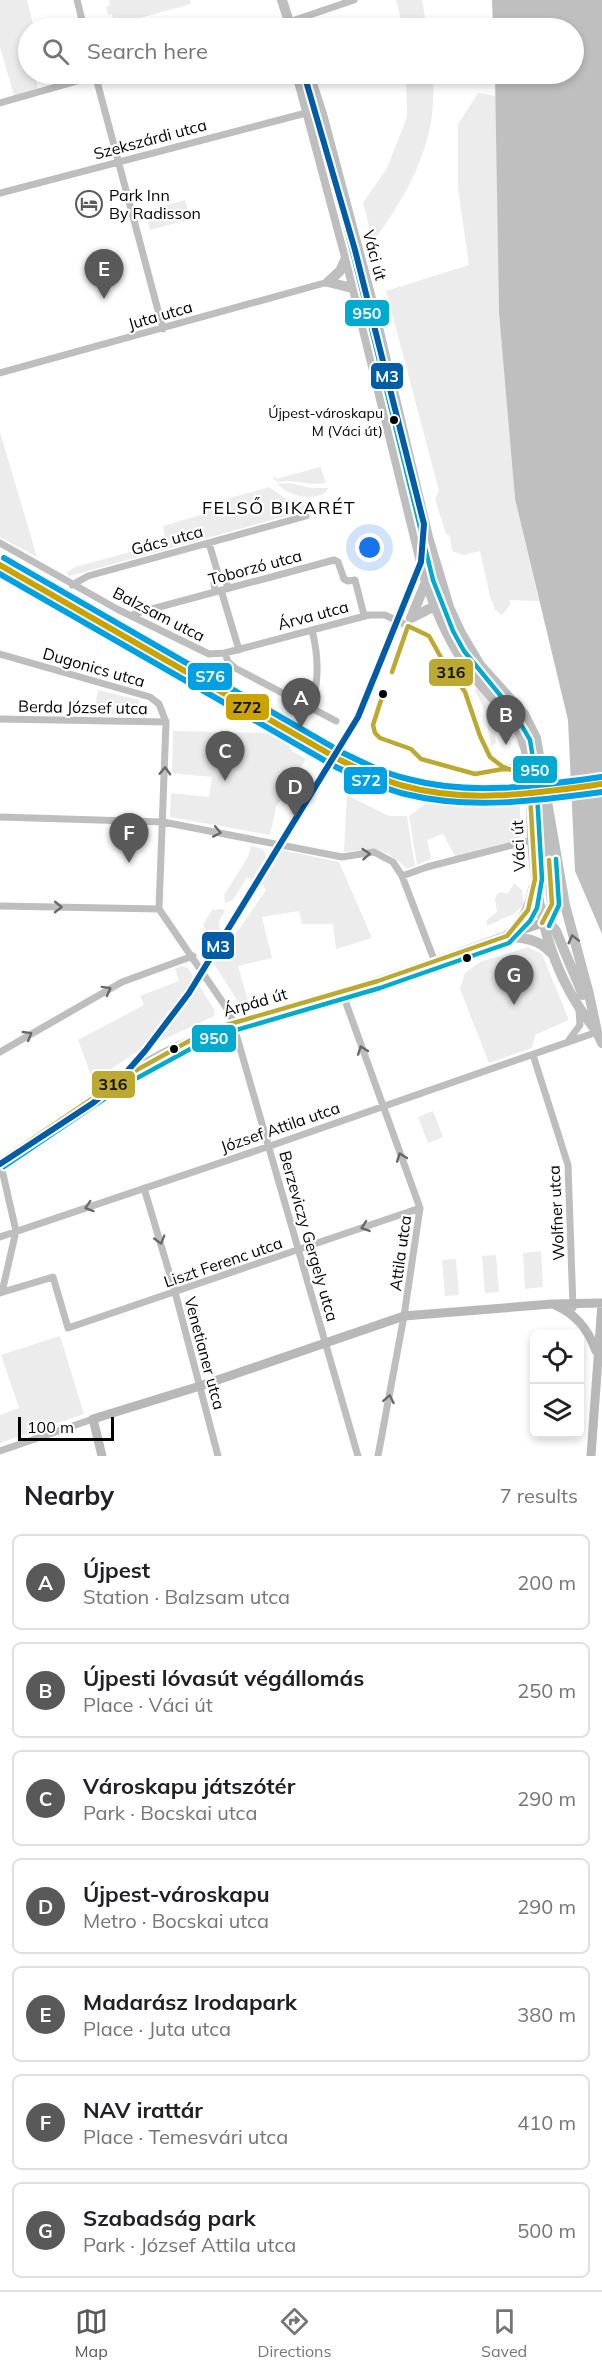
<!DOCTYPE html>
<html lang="en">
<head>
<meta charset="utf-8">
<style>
  :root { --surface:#fff; --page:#f2f2f2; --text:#202124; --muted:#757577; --line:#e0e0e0; --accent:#595959 }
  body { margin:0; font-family:Mulish,sans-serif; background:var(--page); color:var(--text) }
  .controls { position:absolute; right:18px; bottom:18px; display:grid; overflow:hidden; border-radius:9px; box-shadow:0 3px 9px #0003 }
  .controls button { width:54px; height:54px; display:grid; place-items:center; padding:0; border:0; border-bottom:2px solid var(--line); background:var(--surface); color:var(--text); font:30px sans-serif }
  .scale { position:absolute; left:18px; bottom:15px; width:96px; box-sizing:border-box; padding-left:6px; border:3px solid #000; border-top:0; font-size:16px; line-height:21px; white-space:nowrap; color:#000; -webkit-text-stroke:4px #fff; paint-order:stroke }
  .you { position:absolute; left:370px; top:548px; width:21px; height:21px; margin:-15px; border:4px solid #fff; border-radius:50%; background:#1a73e8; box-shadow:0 0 0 9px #1a73e833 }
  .badge { display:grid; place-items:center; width:39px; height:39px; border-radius:50%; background:var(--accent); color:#fff; font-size:20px; font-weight:700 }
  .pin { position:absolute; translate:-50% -50px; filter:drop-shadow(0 2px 3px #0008) }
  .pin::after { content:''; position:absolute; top:32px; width:21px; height:18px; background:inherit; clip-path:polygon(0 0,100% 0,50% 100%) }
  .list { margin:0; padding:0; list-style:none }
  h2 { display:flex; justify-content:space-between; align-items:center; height:78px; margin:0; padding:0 24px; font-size:26px }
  h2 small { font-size:20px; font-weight:400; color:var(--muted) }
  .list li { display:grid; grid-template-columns:39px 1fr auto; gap:18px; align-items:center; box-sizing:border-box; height:96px; margin:0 12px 12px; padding:0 12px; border:2px solid var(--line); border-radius:9px }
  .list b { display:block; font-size:22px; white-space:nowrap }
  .list p { margin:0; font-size:20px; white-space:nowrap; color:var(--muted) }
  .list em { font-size:20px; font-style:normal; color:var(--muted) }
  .icon { flex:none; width:33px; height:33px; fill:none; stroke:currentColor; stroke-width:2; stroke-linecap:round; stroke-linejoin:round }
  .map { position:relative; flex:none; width:602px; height:1456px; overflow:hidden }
  .search { position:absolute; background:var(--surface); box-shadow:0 3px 9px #0003; left:18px; right:18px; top:18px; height:66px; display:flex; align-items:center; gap:15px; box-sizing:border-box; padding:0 21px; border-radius:33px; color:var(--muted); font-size:22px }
  .sheet { height:834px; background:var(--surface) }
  nav { display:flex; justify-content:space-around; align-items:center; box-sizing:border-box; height:84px; border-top:2px solid var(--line); background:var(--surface); font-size:16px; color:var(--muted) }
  nav a { display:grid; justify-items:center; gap:3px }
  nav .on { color:var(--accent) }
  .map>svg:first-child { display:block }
</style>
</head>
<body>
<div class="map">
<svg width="602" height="1456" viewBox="0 0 602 1456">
  <rect width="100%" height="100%" fill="#fff"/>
  <path fill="#ececec" d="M0 0H27L34 28H28V74H34L39 92 15 99 0 47Z
    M109 0H190L191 4 129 21 131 28H115L112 14 108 15 106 7 110 5Z
    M396 0H422L427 28H403Z
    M406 74H434C433 87 434 102 432 115 426 161 401 205 373 241L363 203 387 168 407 117Z
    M478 93 496 96 499 313 515 499 539 601 509 600 511 604 502 615 495 610 492 601H491L480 551 463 555 452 551 450 536 446 534 435 499 439 491 386 291 469 265 458 188V124Z
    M185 200 191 219 150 230 145 211Z
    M0 432 37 557 0 537Z
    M319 462 326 483C310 486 295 479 278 482L273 479 275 476 276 479 320 467Z
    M290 483 311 488H328L325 493C309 501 290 496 277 484Z
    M269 487 290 502 315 508 70 576 66 573 75 567 166 542 163 526 204 514 202 506Z
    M480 687 497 707 522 745 519 748 508 731 502 729 495 734 496 743 491 746 485 711 475 690Z
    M98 690 139 700 138 716 94 713Z
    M173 731 268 733 288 744 292 751 306 759 276 807 270 835 170 817 171 793 209 797 212 777 172 773Z
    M347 795 389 816H407L415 866 407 869C383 846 375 848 344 852Z
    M437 802 520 804V839L455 856 443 834 427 840 431 859 417 865 409 816 425 804Z
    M251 846 263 849 266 857 252 880 247 877 233 900 225 903 224 895 248 857Z
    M282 850 339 862 372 938 336 949 333 924H302L299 911 262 917 272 958 238 966 249 1004 243 1005 239 1003 212 961 235 935 266 890 262 883Z
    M514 883 522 890 524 905 513 914 487 926V920L497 912 495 899 497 894 501 892 508 894Z
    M222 909 225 911 219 921 220 935 212 938 211 942 213 946 207 953 204 949 208 934 203 925 212 910Z
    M528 947 542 954 569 1020 535 1035 532 1048 489 1063 460 989 465 973 480 962Z
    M182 966 188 968 215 1011 214 1016 135 1053 93 1081 78 1040 144 1005 140 996 179 981 175 969Z
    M433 1111 443 1137 428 1143 418 1117Z
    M541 1251 543 1287 525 1289 523 1253Z
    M496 1255 499 1292 485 1293 482 1256Z
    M456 1259 459 1295 445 1296 442 1260Z
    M60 1336 84 1414 0 1443V1415L19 1408 1 1355Z"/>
  <path fill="#bfbfbf" d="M492 0H602V934L575 871 568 720 515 499 499 313 495 74H574V28H493Z"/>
  <path fill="#fff" d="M602 778V790L569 795 568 783Z"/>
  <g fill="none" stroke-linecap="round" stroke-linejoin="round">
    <path stroke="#bebebe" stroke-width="7" d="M77 0 84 28
      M289 22 354 0
      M95 74 163 329
      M0 103 95 76
      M0 193 306 113 324 128
      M0 373 328 282
      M0 543 117 609 209 654 225 653 369 615H385L429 636 443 661 468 697 480 736 488 754 496 763 510 769
      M209 543 219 577
      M72 585 88 576 306 516
      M221 590 239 650
      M215 592 214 583 219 577 224 579 229 588
      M131 616 137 613 334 560 338 562 344 579 348 581 355 580 364 615
      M225 653 228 662 235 668 336 721
      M0 654 150 697 159 704 166 722 159 909 230 1013 358 1456
      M311 709C319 681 319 658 312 630
      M0 719 166 722
      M0 817 163 822 342 857 374 852 393 862 402 876 435 962
      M402 876 427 867 532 840
      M0 906 159 909
      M342 992 420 1208 404 1316 378 1456
      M569 1040 580 1025 579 1010
      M0 1052 122 982 193 956
      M533 1055 568 1165 573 1308
      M0 1161 16 1231 2 1292
      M144 1188 175 1292 218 1456
      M0 1237 270 1146 597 1032
      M0 1293 53 1277 68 1328 420 1208
      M0 1451 93 1419"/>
    <path stroke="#b8b8b8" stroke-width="9" d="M0 1161C59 1127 110 1079 172 1049 227 1022 286 1010 344 992 411 971 476 946 542 923
      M555 1305C576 1314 588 1329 596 1351
      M102 1456 93 1419 200 1386 404 1316 552 1304 602 1303
      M591 1456 602 1303"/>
    <path stroke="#bebebe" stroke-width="10" d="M282 0 291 28
      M297 74 346 257 426 582C438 616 451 647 473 675 490 698 515 716 524 744 533 773 530 805 532 834 535 905 549 973 595 1029
      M309 74 322 114 372 302 428 537 449 607 461 633 480 665 524 714 536 738 565 905 589 994 597 1032 602 1043
      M328 282 356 289
      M328 282 340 271 346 258
      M411 618 435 606 439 601
      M411 618 426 582
      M510 769 527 775 537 785 545 825 552 904 542 923
      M542 923 551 925 556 931 583 995
      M507 936C522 921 530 909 533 888
      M507 936C523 938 539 939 550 952"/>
    <defs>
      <path id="bus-1" d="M408 626 429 636 443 661 465 692 480 736 490 757 503 767 529 776 536 783 538 791
        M392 672 408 626
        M383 694 373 725 375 733 380 738 411 749 421 759 475 774 503 769 515 770
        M542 923 552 904 549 860
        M0 1161 124 1077 191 1040 223 1026 378 981 507 936 528 910 535 879 529 776"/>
      <path id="bus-2" d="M549 926 559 905 556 859
        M4 1167 128 1083 194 1047 226 1033 380 988 509 943 530 921 537 908 542 879 536 776 530 740 514 712 464 651 453 631 433 580 353 255 305 74"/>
    </defs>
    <use href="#bus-1" stroke="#fff" stroke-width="9"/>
    <use href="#bus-2" stroke="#fff" stroke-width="9"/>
    <use href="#bus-1" stroke="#bca932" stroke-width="4.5"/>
    <use href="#bus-2" stroke="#00a9ce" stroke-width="4.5"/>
    <defs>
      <path id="rail-1" d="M0 565 340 760C361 770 382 780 404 786 469 804 537 793 602 784"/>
      <path id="rail-2" d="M0 574 336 767C358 777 381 788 405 794 470 810 536 801 602 792"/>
      <path id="rail-3" d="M4 558 343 753C364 763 385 774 408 779 471 796 537 786 601 777"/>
    </defs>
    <use href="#rail-1" stroke="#fff" stroke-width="10"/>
    <use href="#rail-2" stroke="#fff" stroke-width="10"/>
    <use href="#rail-3" stroke="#fff" stroke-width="10"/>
    <use href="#rail-1" stroke="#cba300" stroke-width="6"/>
    <use href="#rail-2" stroke="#00a0e3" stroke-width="6"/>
    <use href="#rail-3" stroke="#00a0e3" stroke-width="6"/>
    <defs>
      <path id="metro-1" d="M0 1164 93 1103 116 1084 145 1051 189 993 358 717 421 562 424 524 355 250 304 74"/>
    </defs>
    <use href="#metro-1" stroke="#fff" stroke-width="10"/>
    <use href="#metro-1" stroke="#005ca5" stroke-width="6"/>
  </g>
  <defs><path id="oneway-chevron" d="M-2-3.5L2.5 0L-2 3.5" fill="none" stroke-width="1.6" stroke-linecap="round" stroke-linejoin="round" transform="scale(1.5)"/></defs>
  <g stroke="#686868">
    <use href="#oneway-chevron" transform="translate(165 771) rotate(-88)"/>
    <use href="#oneway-chevron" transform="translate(217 832) rotate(11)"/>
    <use href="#oneway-chevron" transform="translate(366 854) rotate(-4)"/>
    <use href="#oneway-chevron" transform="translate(58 907) rotate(1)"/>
    <use href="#oneway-chevron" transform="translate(573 939) rotate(-104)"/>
    <use href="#oneway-chevron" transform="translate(107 990) rotate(-29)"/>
    <use href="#oneway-chevron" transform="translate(28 1035) rotate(-31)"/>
    <use href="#oneway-chevron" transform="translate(362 1050) rotate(-110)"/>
    <use href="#oneway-chevron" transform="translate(401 1157) rotate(-110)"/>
    <use href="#oneway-chevron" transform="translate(89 1207) rotate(162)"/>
    <use href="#oneway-chevron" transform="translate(365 1227) rotate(161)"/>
    <use href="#oneway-chevron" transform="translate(160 1240) rotate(74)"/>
    <use href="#oneway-chevron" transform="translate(389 1399) rotate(-79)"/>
  </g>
  <defs>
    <symbol id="hotel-ring" viewBox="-11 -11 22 22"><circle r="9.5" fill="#fff" stroke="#595959" stroke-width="1.5"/><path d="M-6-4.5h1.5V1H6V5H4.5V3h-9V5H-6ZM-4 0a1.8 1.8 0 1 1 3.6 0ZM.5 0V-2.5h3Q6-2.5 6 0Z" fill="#595959"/></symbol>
  </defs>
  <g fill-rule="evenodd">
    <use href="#hotel-ring" x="74" y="189" width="30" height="30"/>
  </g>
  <g fill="#000" stroke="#fff" stroke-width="2">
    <circle cx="394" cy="420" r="5"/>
    <circle cx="383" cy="694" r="5"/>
    <circle cx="467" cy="958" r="5"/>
    <circle cx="174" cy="1049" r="5"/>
  </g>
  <g text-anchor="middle" stroke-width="4.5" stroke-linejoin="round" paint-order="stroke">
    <g font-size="14" fill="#000" stroke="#fff" text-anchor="end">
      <text x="383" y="418">Újpest-városkapu<tspan x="383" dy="18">M (Váci út)</tspan></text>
    </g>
    <g font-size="16" fill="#000" stroke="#fff">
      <text transform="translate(150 139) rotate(-15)" y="6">Szekszárdi utca</text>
      <text transform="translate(375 255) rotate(75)" y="6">Váci út</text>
      <text transform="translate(160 315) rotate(-16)" y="6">Juta utca</text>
      <text transform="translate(167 540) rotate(-15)" y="6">Gács utca</text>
      <text transform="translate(255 567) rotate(-15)" y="6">Toborzó utca</text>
      <text transform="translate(159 614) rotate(27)" y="6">Balzsam utca</text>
      <text transform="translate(313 615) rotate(-15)" y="6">Árva utca</text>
      <text transform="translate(94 667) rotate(16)" y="6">Dugonics utca</text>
      <text transform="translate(83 707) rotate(1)" y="6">Berda József utca</text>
      <text transform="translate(518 846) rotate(-93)" y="6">Váci út</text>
      <text transform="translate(255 1002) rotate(-16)" y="6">Árpád út</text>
      <text transform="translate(280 1127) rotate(-19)" y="6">József Attila utca</text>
      <text transform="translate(556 1213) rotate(-93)" y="6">Wolfner utca</text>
      <text transform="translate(309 1236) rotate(74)" y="6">Berzeviczy Gergely utca</text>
      <text transform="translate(400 1253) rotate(-82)" y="6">Attila utca</text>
      <text transform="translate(223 1262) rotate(-19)" y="6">Liszt Ferenc utca</text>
      <text transform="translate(205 1353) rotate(75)" y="6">Venetianer utca</text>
    </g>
    <g font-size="16" fill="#000" stroke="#fff" text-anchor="start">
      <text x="109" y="201">Park Inn<tspan x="109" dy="18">By Radisson</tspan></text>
    </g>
    <g font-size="18" letter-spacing="1.5" fill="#000" stroke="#fff">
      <text x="279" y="514">FELSŐ BIKARÉT</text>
    </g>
  </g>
  <g stroke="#fff" stroke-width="2">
    <rect x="344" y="299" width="46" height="28" rx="6" fill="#00a9ce"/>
    <rect x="370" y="362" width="34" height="28" rx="6" fill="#005ca5"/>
    <rect x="428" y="658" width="46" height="29" rx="6" fill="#bca932"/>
    <rect x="187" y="662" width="46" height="29" rx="6" fill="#00a0e3"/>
    <rect x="225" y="693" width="45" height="28" rx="6" fill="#cba300"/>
    <rect x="512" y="755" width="46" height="29" rx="6" fill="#00a9ce"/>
    <rect x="343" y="766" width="45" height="29" rx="6" fill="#00a0e3"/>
    <rect x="201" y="931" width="34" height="29" rx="6" fill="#005ca5"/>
    <rect x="191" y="1024" width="46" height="29" rx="6" fill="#00a9ce"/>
    <rect x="91" y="1070" width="45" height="29" rx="6" fill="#bca932"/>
  </g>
  <g font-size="16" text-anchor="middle" font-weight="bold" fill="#fff">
    <text x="367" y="319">950</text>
    <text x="387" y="382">M3</text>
    <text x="210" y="682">S76</text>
    <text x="535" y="776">950</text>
    <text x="366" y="786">S72</text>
    <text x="218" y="952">M3</text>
    <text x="214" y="1044">950</text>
  </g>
  <g font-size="16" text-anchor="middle" font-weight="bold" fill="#111">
    <text x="451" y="678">316</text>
    <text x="247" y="713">Z72</text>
    <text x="113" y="1090">316</text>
  </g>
</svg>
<div class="controls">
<button><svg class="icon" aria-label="locate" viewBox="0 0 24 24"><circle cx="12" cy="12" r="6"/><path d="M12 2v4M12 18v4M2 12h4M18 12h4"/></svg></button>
<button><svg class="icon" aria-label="layers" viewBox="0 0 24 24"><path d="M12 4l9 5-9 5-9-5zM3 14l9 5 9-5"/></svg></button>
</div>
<div class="scale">100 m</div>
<div class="you"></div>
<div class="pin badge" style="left:301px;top:728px">A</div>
<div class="pin badge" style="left:506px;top:745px">B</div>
<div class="pin badge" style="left:225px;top:781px">C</div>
<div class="pin badge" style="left:295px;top:817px">D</div>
<div class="pin badge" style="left:104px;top:299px">E</div>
<div class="pin badge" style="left:129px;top:863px">F</div>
<div class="pin badge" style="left:514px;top:1005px">G</div>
<div class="search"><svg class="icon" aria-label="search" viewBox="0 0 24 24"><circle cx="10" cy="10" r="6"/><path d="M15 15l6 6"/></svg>Search here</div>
</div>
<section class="sheet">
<h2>Nearby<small>7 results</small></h2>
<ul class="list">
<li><span class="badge">A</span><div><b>Újpest</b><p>Station · Balzsam utca</p></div><em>200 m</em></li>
<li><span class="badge">B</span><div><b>Újpesti lóvasút végállomás</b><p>Place · Váci út</p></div><em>250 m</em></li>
<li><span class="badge">C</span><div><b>Városkapu játszótér</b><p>Park · Bocskai utca</p></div><em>290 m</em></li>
<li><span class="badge">D</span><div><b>Újpest-városkapu</b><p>Metro · Bocskai utca</p></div><em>290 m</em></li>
<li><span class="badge">E</span><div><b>Madarász Irodapark</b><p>Place · Juta utca</p></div><em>380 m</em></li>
<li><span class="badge">F</span><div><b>NAV irattár</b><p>Place · Temesvári utca</p></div><em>410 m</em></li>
<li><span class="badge">G</span><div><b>Szabadság park</b><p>Park · József Attila utca</p></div><em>500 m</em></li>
</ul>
</section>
<nav>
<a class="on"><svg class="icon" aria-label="map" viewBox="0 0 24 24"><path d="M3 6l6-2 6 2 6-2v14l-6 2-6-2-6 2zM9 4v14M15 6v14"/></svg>Map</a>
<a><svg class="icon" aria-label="directions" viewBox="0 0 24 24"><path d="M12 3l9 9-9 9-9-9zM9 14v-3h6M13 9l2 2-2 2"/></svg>Directions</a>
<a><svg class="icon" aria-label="saved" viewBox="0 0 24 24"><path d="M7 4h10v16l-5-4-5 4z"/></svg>Saved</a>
</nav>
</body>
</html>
